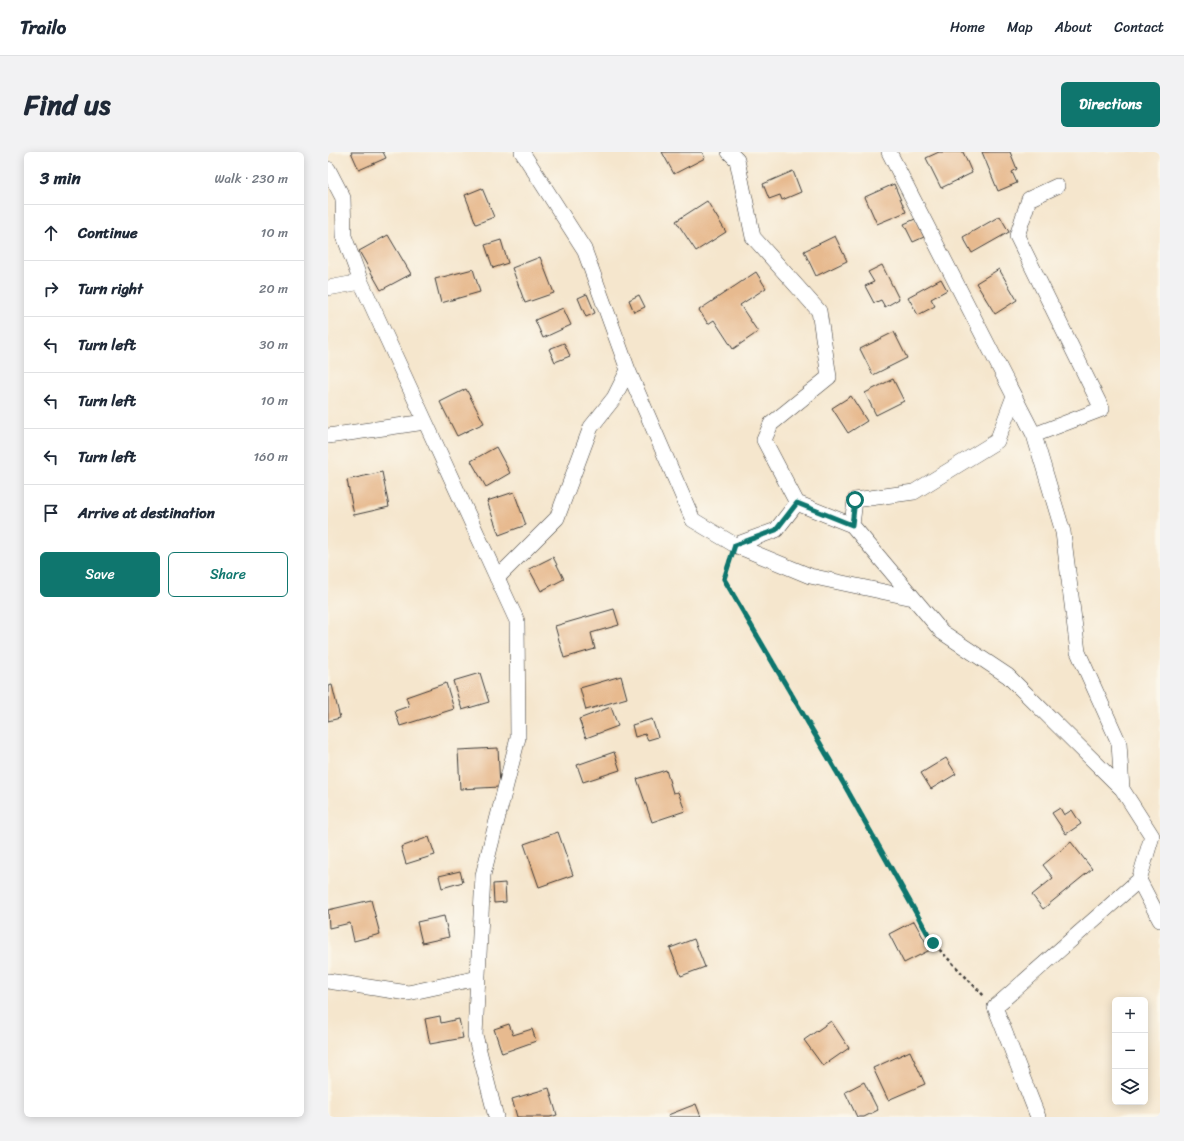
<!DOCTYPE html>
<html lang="en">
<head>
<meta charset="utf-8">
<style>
  :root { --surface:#fff; --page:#f2f2f3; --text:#1f2937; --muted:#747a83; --line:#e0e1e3; --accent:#0f766e }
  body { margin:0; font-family:Sriracha,sans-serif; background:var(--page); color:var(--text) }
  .controls { position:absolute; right:12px; bottom:12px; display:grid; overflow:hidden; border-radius:6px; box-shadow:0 2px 10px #0003 }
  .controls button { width:36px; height:36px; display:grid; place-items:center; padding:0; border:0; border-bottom:1px solid var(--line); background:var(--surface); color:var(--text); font:20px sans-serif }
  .stop { position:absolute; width:12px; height:12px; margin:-9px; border:3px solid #0f766e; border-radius:50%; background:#fff }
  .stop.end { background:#0f766e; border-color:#fff; box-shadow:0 1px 4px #0008 }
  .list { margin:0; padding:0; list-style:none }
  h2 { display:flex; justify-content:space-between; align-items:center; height:52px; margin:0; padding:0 16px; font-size:17px }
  h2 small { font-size:13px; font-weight:400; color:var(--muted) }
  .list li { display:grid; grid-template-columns:26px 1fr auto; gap:12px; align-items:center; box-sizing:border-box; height:56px; padding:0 16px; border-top:1px solid var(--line) }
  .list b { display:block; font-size:15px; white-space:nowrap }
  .list em { font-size:13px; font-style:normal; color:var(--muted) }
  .actions { display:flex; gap:8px; padding:12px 16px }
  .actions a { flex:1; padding:9px 0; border:1px solid var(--accent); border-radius:6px; text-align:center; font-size:14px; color:var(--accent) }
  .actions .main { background:var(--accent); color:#fff }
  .icon { flex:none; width:22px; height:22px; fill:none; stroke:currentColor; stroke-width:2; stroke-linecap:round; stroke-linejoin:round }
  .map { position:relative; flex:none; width:832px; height:965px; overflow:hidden; border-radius:6px }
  header { display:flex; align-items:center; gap:24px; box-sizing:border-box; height:56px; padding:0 20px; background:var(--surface); border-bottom:1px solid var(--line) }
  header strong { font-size:19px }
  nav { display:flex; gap:22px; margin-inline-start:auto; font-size:14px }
  .intro { display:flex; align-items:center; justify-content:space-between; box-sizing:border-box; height:96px; padding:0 24px }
  h1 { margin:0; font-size:28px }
  .button { padding:10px 18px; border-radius:6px; background:var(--accent); color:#fff; font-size:14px; font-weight:700 }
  main { display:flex; gap:24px; padding:0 24px }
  aside { flex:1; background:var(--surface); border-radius:6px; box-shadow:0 2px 10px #0003 }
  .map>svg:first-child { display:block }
</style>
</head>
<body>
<header>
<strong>Trailo</strong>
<nav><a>Home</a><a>Map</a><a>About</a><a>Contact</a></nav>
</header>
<div class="intro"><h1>Find us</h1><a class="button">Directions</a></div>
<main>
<aside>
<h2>3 min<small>Walk · 230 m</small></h2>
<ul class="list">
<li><svg class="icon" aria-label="ahead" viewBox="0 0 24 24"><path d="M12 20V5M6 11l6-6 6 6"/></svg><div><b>Continue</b></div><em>10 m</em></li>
<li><svg class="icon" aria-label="right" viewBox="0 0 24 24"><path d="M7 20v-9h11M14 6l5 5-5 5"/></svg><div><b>Turn right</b></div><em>20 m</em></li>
<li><svg class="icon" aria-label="left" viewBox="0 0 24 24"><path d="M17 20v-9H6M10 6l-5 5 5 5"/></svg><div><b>Turn left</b></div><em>30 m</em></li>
<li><svg class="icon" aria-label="left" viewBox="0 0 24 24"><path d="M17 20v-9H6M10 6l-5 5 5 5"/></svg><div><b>Turn left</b></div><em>10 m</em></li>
<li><svg class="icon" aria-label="left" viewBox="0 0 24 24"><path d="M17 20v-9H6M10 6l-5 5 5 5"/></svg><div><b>Turn left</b></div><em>160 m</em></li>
<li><svg class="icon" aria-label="arrive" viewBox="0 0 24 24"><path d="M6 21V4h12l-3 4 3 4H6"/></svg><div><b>Arrive at destination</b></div></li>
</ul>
<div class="actions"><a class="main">Save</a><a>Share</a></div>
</aside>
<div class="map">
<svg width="832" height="965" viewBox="0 0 832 965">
  <rect width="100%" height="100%" fill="#fbf7ec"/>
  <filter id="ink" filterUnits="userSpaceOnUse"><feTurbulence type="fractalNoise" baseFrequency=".025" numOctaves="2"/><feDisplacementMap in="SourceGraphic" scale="8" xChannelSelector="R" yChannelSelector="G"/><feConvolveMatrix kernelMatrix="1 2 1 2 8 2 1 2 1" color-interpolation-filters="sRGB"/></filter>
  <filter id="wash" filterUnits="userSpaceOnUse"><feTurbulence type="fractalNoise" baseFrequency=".012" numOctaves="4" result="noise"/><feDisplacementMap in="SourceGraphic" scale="16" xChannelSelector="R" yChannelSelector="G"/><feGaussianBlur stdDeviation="0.9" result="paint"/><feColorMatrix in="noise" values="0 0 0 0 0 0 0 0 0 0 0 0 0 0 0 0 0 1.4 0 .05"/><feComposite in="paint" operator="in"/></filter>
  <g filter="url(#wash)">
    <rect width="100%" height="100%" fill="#f5e6cd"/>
    <g id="blocks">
      <path fill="#e7ba8f" d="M23 0H55L58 6 31 18Z
        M334 0H374L377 6 346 22Z
        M611 0H635L644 21 613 36 598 6Z
        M654 0H682L689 17 684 20 689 31 670 39Z
        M465 19 473 40 454 48 452 43 441 47 435 32Z
        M566 32 578 60 549 72 537 45Z
        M154 36 166 65 148 72 137 43Z
        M379 49 398 80 368 99 348 69Z
        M672 64 681 80 644 101 635 85Z
        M587 67 596 85 585 90 576 72Z
        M60 83 83 122 53 138 31 99Z
        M507 84 519 109 488 124 476 99Z
        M173 88 180 111 165 116 157 93Z
        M212 105 226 141 197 151 184 116Z
        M554 113 571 147 557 155 553 148 546 151 537 134 546 130 540 120Z
        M145 117 152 140 113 151 107 127Z
        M671 117 689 148 667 162 648 131Z
        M428 120 438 136 412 153 430 180 405 197 386 168 380 172 371 158Z
        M613 127 619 138 603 147 607 154 590 163 580 145Z
        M259 142 267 161 258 165 250 146Z
        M311 143 317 155 306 160 301 148Z
        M235 156 243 173 215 186 207 168Z
        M566 180 579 206 545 223 532 197Z
        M236 191 242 204 227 210 221 197Z
        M565 227 576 249 548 263 537 241Z
        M138 237 156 271 129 284 112 250Z
        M523 244 539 269 520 281 504 256Z
        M168 295 182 321 158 335 143 309Z
        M54 320 61 355 26 363 19 328Z
        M186 340 198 373 171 383 159 349Z
        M225 405 236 427 213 439 201 417Z
        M286 457 291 473 263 481 267 497 236 506 227 474Z
        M152 521 161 550 134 558 125 529Z
        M293 524 299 546 258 558 252 536Z
        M118 531 126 557 72 574 67 559 81 554 78 545Z
        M4 533 12 566 0 569V534Z
        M283 555 290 574 258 586 251 567Z
        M324 567 330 585 320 588 317 582 307 585 304 573Z
        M170 596 172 635 132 637 130 598Z
        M286 600 292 618 255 630 249 613Z
        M618 606 628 622 603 637 593 621Z
        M338 618 345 641 350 640 357 659 324 670 309 627Z
        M732 656 736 663 744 658 753 672 738 682 724 661Z
        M230 680 245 723 211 735 196 692Z
        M101 685 107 703 78 712 73 695Z
        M743 690 764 717 715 757 704 743 725 726 715 713Z
        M132 719 135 730 114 736 111 724Z
        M177 731 178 750 166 751 165 732Z
        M43 748 52 782 26 789 22 771 1 776 0 758Z
        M116 764 121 785 94 791 89 770Z
        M586 769 602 798 576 811 561 782Z
        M366 787 377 815 353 824 342 796Z
        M112 864 113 871 131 867 135 886 102 892 97 867Z
        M503 869 521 896 495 914 476 888Z
        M181 872 185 883 204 877 208 889 174 901 166 877Z
        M582 899 597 932 560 948 545 916Z
        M536 930 550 958 536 965H529L517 940Z
        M221 936 229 963 222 965H189L184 947Z
        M368 952 373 965H341L340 963Z"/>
    </g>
  </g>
  <g filter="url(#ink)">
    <use href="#blocks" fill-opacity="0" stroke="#3d3a37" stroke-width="1"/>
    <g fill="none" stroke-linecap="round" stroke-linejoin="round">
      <defs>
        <path id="minor" d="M401 0 409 8 425 85 491 159 501 225 443 272 436 288 469 351 524 373 614 480 680 524 794 637 824 684 811 728
          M561 0 706 283 735 380 750 500 791 591 794 637
          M0 17 15 46 16 84 33 130 189 469 190 586 155 723 147 883 168 965
          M0 136 33 130
          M300 218 365 368 407 393 482 424 585 446
          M706 283 774 257 689 84 701 47 729 34
          M0 284 97 270
          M524 373 527 348 586 340 669 289 686 244
          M407 393 448 378 469 351
          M169 426 229 366 263 275 286 246 300 218 256 97 194 0
          M0 829 80 841 150 826
          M710 965 667 855 811 728 832 768"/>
      </defs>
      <use href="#minor" stroke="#3d3a37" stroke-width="16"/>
      <path stroke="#3d3a37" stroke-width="2.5" stroke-dasharray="3 3" stroke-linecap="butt" d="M402 407 396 427 517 634 605 791 657 845"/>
      <use href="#minor" stroke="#fff" stroke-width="15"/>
    </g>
  </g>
  <g fill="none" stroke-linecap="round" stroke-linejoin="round" filter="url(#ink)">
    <path stroke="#0f766e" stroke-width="5" d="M527 348 524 373 469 351 448 378 407 393 396 427 517 634 605 791"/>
  </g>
</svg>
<div class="controls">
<button>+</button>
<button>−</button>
<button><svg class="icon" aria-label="layers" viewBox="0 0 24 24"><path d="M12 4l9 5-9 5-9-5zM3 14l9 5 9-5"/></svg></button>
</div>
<div class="stop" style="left:527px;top:348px"></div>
<div class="stop end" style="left:605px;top:791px"></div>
</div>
</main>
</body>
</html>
